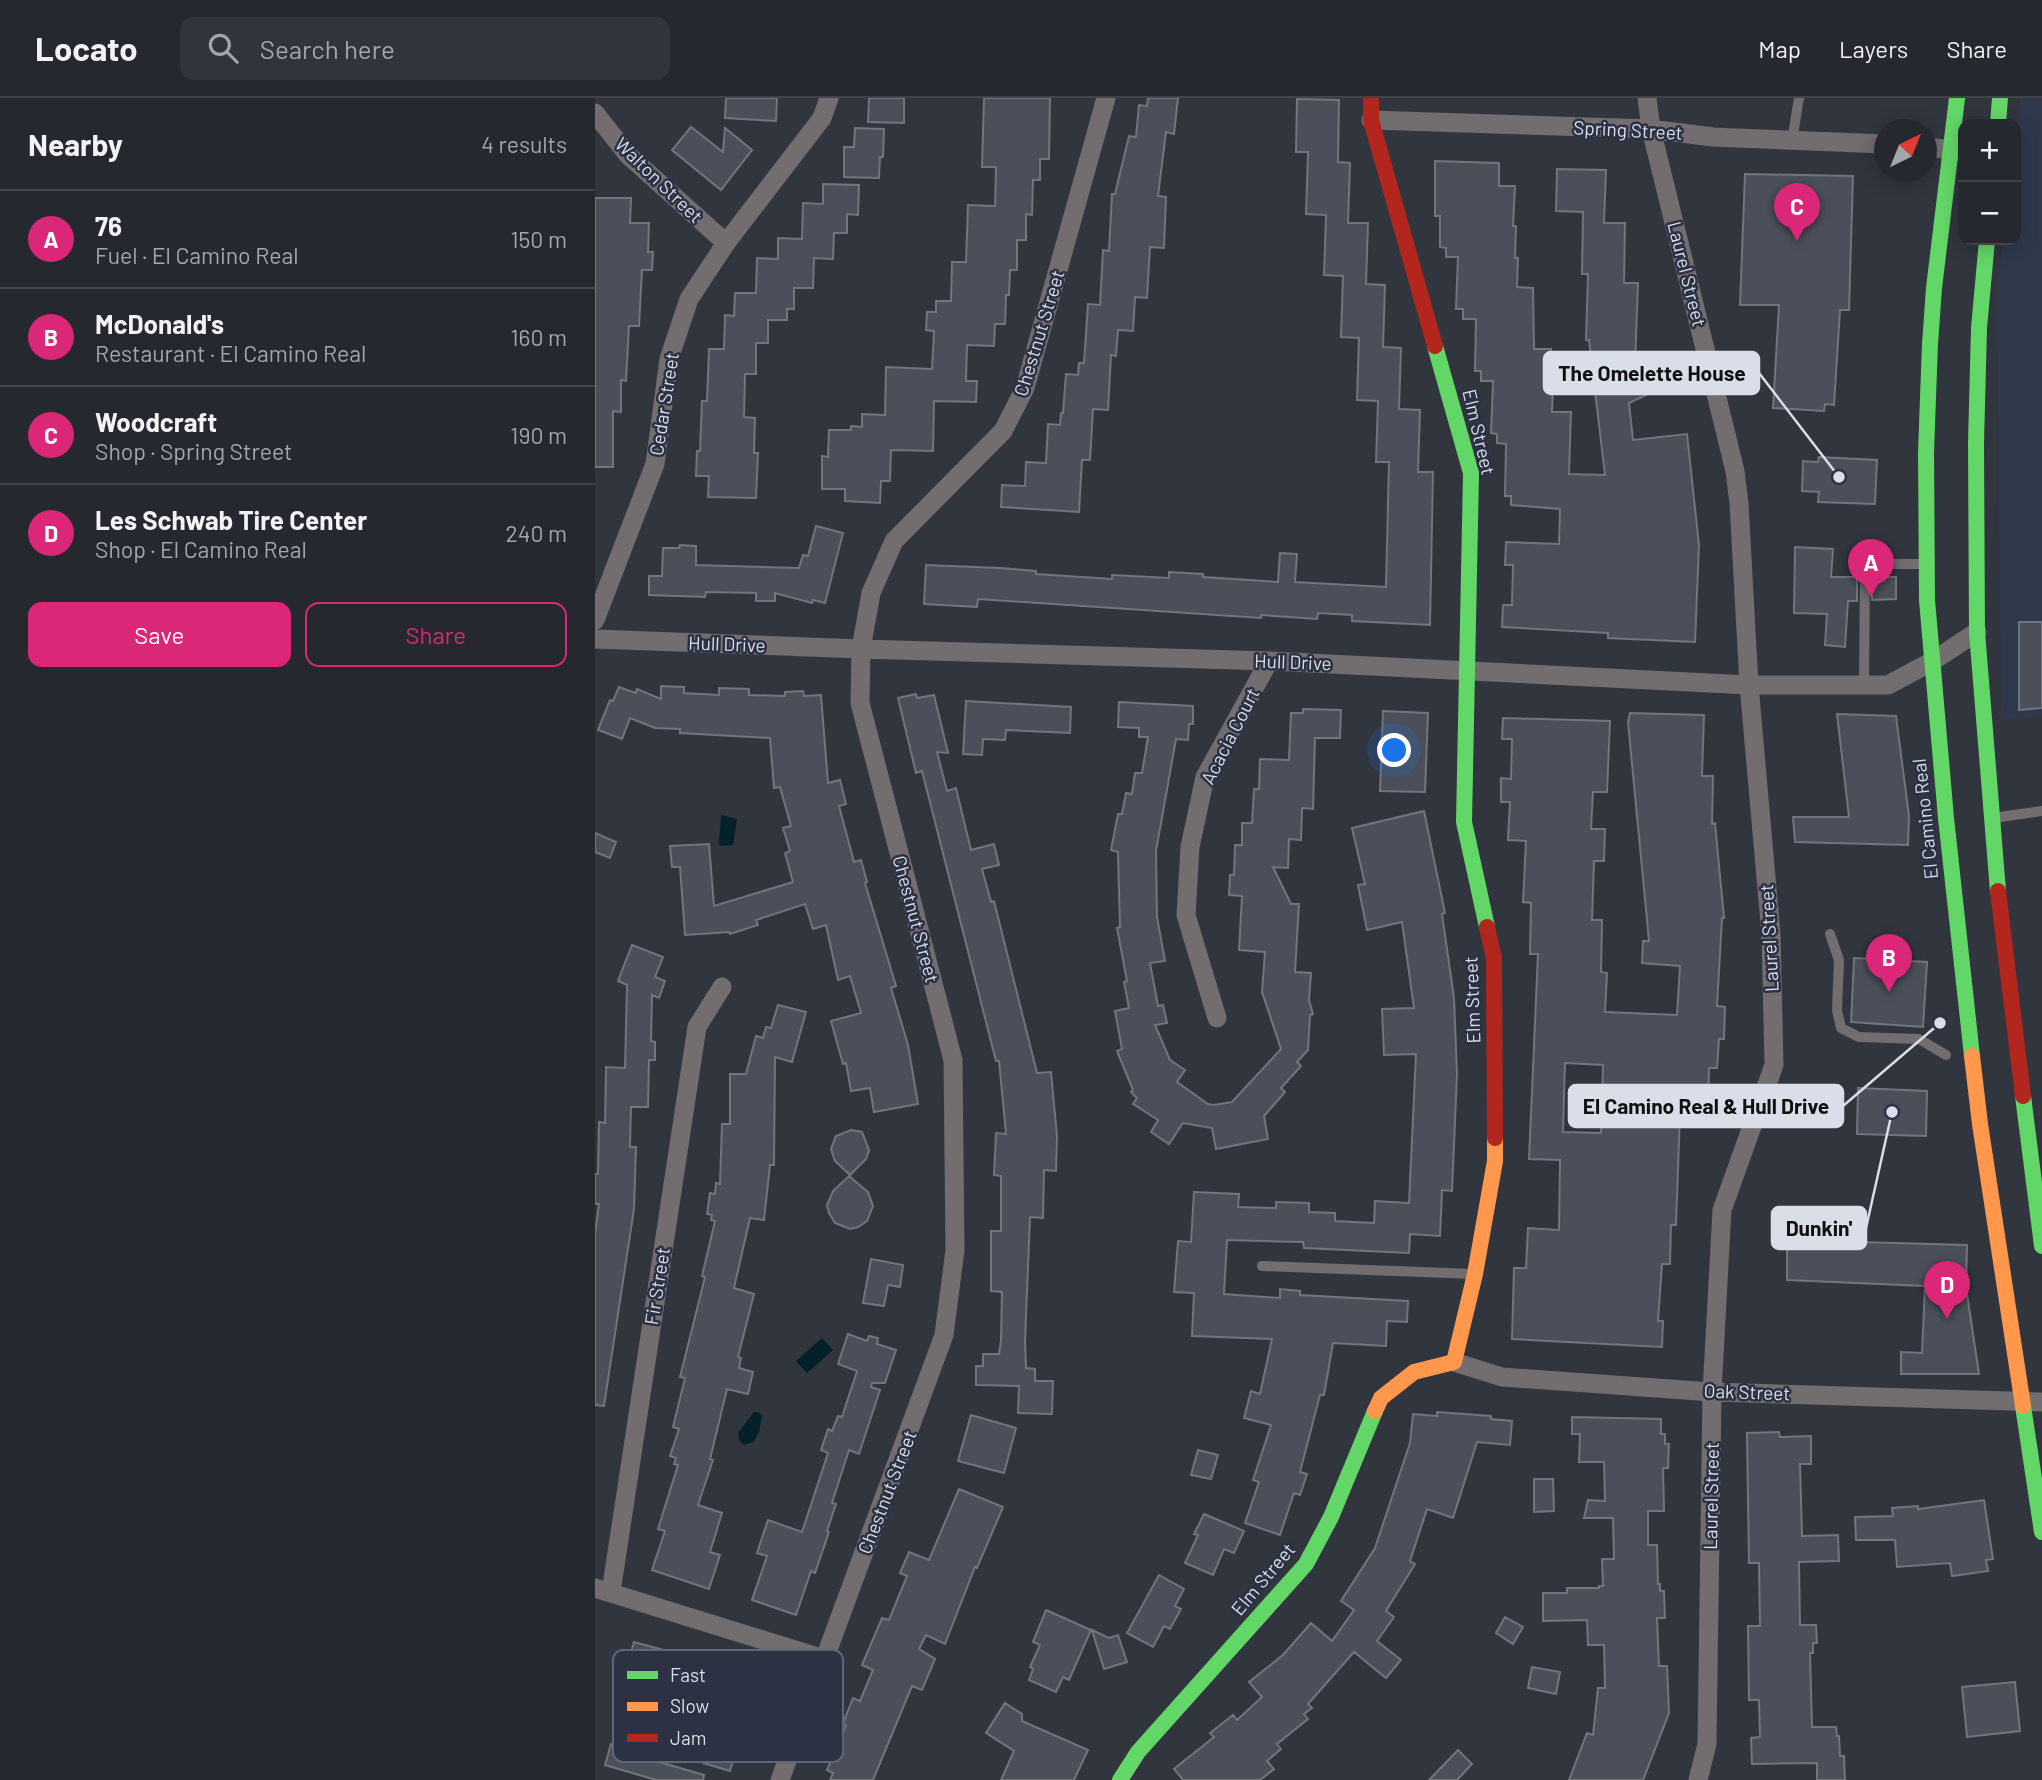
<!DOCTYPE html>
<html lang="en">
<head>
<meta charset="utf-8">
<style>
  :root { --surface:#25282e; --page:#31343a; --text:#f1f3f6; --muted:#a3a6aa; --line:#42444a; --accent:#db2777 }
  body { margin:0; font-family:Barlow,sans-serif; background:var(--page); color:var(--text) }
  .controls { position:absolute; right:21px; top:21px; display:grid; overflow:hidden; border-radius:14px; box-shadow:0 4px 18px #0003 }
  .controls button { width:63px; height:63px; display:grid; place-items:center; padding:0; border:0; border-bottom:2px solid var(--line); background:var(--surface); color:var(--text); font:35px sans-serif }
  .compass { position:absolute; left:1279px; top:21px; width:63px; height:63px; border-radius:50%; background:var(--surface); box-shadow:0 4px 18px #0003; rotate:43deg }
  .you { position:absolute; left:800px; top:653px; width:24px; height:24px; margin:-18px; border:5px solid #fff; border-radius:50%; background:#1a73e8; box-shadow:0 0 0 10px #1a73e833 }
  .badge { display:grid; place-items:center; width:46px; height:46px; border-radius:50%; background:var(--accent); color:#fff; font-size:23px; font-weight:700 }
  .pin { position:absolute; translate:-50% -58px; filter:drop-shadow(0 2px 4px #0008) }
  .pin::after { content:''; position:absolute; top:37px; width:24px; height:21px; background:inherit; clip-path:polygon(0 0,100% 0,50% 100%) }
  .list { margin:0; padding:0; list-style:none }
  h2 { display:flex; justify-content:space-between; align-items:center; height:91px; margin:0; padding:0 28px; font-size:30px }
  h2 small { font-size:23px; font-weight:400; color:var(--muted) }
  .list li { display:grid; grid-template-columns:46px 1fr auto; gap:21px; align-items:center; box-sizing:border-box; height:98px; padding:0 28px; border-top:2px solid var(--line) }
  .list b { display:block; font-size:26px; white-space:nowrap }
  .list p { margin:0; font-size:23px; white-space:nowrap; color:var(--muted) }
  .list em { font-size:23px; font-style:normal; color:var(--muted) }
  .actions { display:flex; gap:14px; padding:21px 28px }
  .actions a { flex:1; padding:16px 0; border:2px solid var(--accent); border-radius:14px; text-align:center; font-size:24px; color:var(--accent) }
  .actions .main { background:var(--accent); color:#fff }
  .icon { flex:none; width:38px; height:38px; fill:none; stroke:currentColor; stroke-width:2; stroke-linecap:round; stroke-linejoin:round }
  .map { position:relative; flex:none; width:1447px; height:1682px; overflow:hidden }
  header { display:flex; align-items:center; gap:42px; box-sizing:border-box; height:98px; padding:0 35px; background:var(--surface); border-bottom:2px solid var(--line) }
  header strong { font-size:33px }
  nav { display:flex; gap:38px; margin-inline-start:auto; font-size:24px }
  .search { width:490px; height:63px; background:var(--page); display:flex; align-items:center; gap:18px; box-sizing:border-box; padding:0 24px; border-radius:14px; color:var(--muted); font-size:26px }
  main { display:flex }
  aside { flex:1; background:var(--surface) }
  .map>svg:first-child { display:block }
</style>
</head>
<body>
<header>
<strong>Locato</strong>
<div class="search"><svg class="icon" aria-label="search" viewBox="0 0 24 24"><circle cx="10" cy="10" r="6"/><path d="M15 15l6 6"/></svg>Search here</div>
<nav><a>Map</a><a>Layers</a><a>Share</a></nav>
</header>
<main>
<aside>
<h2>Nearby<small>4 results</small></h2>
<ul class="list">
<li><span class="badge">A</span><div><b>76</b><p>Fuel · El Camino Real</p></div><em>150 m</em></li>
<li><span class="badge">B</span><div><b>McDonald's</b><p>Restaurant · El Camino Real</p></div><em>160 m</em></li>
<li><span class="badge">C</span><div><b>Woodcraft</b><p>Shop · Spring Street</p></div><em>190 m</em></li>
<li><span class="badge">D</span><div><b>Les Schwab Tire Center</b><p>Shop · El Camino Real</p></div><em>240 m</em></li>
</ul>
<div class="actions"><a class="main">Save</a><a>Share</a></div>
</aside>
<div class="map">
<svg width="1447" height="1682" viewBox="0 0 1447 1682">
  <rect width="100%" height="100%" fill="#31353e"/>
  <path fill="#30384c" d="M1425 0H1447V618L1406 622 1402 188 1408 142H1421V35Z"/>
  <path fill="#04212a" d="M126 717 142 721 138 747 125 748 124 745Z
    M227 1240 238 1252 212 1275 201 1263Z
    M159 1314H163L167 1317 164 1334 159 1344 149 1347 144 1342 143 1335Z"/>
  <path fill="#4b4f59" stroke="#71757d" stroke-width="2" fill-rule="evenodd" d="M131 0H182L181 23 130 20Z
    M274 0H309V25L273 24Z
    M389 0H455L454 61H445V82H438L437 117 431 116V142H422V172H415L414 197H411L410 226H400L399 248 372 247 371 283H382L381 304 339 303 338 353 296 352 295 383H286L285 405 250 403V391H227V358L233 359 234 332H256V328L267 329V316L290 317 291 269 337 271 339 233 331 232 332 214H341V203H356L357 164H371L373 107 400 108 401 69H387Z
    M553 0H583L579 36 571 34 563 98 571 99 569 150 555 149 552 200 540 199 538 233 523 232 521 258 516 257 513 312 498 311 495 362H487L484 414 406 409 407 387 430 388 431 364 451 365 453 326 465 327 466 315H468L471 276 483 277 484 265H489L493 206 505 207 508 152 514 153 517 96H520L534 38 541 39 544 7 552 8Z
    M702 1 744 2 743 64 755 65 753 125H773L771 186 790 187 788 249 806 250 804 311 825 312 823 374H838L835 527 757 523V517L723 515 722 521 666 517V520L383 501 382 509 329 506 331 467 406 470 441 473V476L517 481V477L574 480V474L608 476V479L683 484 685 455 702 456 700 484 791 489 794 364H781L783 303 762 302 764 240 746 239 748 178 729 177 731 117 711 116 713 54H701Z
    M96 29 128 54 130 30 157 52 126 92 77 52Z
    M260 30 289 31 288 59H285L284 80 249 79V49H259Z
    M840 63 904 65V88H920L918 128H921L920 160H923L922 189 938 190 939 251H956V258H959L957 314H976L974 376 1010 377 994 242H991L993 176H987L988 114 961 113 962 71 1011 72 1009 125H1030L1029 185H1043L1040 267 1056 260 1070 288 1034 305 1038 342 1092 336 1104 447 1100 544 1013 540V535L907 529 908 507H917L918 467H910L911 444 964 446 965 411 916 407V398H910L911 346 902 345V336L896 335 898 283H886V273H880L881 221H868V211H861L863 159H851V150L845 149V118H840Z
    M1150 76 1258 78 1254 212H1245L1239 307 1230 306 1229 313 1178 310 1184 207H1145Z
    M228 86 264 87 263 117 252 116V135H239L238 161 219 160 218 190H199V211H192V222H173V245H161V276H150L149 319 160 320 159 355H163L161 400 113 399 114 378H101L102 353H105L107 303H112L114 251H129L130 217 139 218 140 195H161L162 160 183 161V140L207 141 208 105 228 106Z
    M0 100H36L35 125H54L53 154H58L57 172H47L44 228H34L31 283 26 282V314L18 313V369H0Z
    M1224 359 1282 362 1280 406 1223 404 1224 394 1207 393 1208 363 1223 364Z
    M221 428 248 435 230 505 218 502 217 505 180 495V503H161V495L111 494 110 499 54 497V478H67L68 450H84L85 447 101 448V467L204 470 208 457 213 458Z
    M1200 449 1238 451 1236 479H1262V503H1253L1250 549 1230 547 1232 516 1199 515Z
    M1277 479H1301V501L1277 502Z
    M1424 524H1447V610L1424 612Z
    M66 588 89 589V595L124 597V590L154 591V597L190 598V594L208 593 209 598 226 597 233 685 245 682 251 706 244 708 259 764 266 762 272 784 270 785 301 888 296 890 313 947 323 1006 279 1014 275 990 256 993 251 965 248 966 236 923 266 915 255 878 243 882 231 827 218 831 210 806 161 822 163 827 135 836 134 834 90 837 85 769H77L75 748 114 746 119 808 198 784 190 755 195 753 188 730 196 728 185 689 179 690 175 640 85 635V631L60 630 35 620 27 641 3 632 15 602 18 603 24 589 41 595 42 591 66 601Z
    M321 596 322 600 339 597 353 655 342 654 352 693 361 690 376 752 399 746 404 767 387 771 396 804 399 803 442 975 456 974 462 1038 461 1073 449 1072 448 1120 435 1119 430 1243 431 1270 440 1271V1283H458L457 1316 423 1315 424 1288 381 1287V1268H388V1256H404L406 1243 407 1194 396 1193V1133H406V1078L399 1077 401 1035 411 1036 404 963H401L327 673 321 675 303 600Z
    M371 603 476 609 475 635 411 632 410 642 388 641 387 657 368 656Z
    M524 604 598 608V626H594L593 642 581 641 561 753 562 819 570 863 555 865 563 908 568 907 572 925 560 927 575 962 590 972 582 984 613 1006 619 1007 637 1004 686 951 667 894 670 854 644 852 647 798 634 797 635 777H639L640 747H647V725H657L659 691H664L665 661 694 662 696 615H708V611L746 612 745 640H720L718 711 707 710 706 742 694 741 693 770 678 769 696 806H704L700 874 716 875 714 902 718 916 715 917 713 952 702 964 706 968 686 990 690 994 669 1018 673 1041 621 1051 617 1030 588 1025 574 1046 556 1034 563 1022 538 1006 542 1000 536 994 538 992 522 953 527 951 520 913 534 910 529 884 532 883 522 830 525 829 523 754 516 752 523 716H527L531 695 537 696 540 675H547L553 639H544V630L523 629Z
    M788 613 833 615 830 694 785 693Z
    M1035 615 1109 617 1107 678H1118L1117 726 1120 725 1129 820H1127L1122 908 1130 909 1129 941H1124L1122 970H1114L1113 1016 1085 1015 1081 1127H1076L1075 1166H1067L1063 1223H1068L1067 1249 917 1241 919 1170H931L933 1130 964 1132 965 1062 934 1061 943 856H935L936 805 928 804 931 743 913 742 915 704H906V680L916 681 917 641H907L908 620 1015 623 1012 694H998L996 731H1010L1009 763H999L997 822H1007L1006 874 1012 875 1010 914 1082 917 1085 868 1047 865 1048 843H1054L1033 624ZM970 965 1008 967 1006 1035 968 1034Z
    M1242 616 1301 618 1314 718 1313 747 1200 744 1198 719H1254Z
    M829 713 850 815 847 816 859 900 862 976 857 1093 847 1092 845 1138 815 1136 814 1155 709 1150 708 1144 632 1142 629 1196 685 1200V1191L705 1193V1197L813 1203 812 1224 792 1223 791 1248 738 1245 729 1297H725L705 1374 712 1376 705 1397 699 1395 685 1437 650 1425 664 1384 658 1382 676 1327 649 1320 656 1293 665 1296 677 1241 597 1238 599 1195 579 1194 583 1143 596 1144 599 1094 644 1096 643 1109 681 1110V1104L714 1105V1114L740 1115V1123L779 1125 780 1103 814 1105 821 956 789 957 787 911 819 910 807 824 772 832 763 787 770 786 757 730Z
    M0 735 21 744 15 760 0 754Z
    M37 847 68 859 60 879 70 883 64 900 57 897 56 943 60 944V962H54L53 1009H36L35 1049H41L39 1111 9 1308 0 1307V1134L4 1106H0V1076H3L4 1024 10 1025 11 969 30 970 32 887 23 883Z
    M1259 860 1332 864 1328 929 1256 924Z
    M183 907 211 914 197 964 180 959 179 1067H175L169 1122 155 1120 139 1190 159 1196 143 1259 146 1260 144 1270 158 1274 153 1296 132 1291 115 1361 118 1362 103 1407 127 1415 115 1454 125 1457 114 1491 57 1472 70 1433 63 1431 83 1367 79 1366 81 1360 75 1358 84 1331 78 1329 90 1280 85 1279 110 1179 107 1178 120 1123 116 1122 117 1117 112 1116 115 1095 120 1096 121 1085 125 1086 127 1026H135V976H151L161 938 168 940 171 929 176 930Z
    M1263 990 1332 993 1331 1038 1262 1036Z
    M256 1032 267 1034 274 1052 271 1061 255 1077 240 1063 236 1051 241 1038Z
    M254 1078 273 1094 278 1108 272 1123 263 1129 255 1131 240 1125 234 1115 232 1107 238 1093Z
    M1192 1142 1372 1147 1371 1189 1384 1276H1306V1254L1327 1255 1330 1188 1192 1182Z
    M276 1161 308 1167 305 1189 293 1187 289 1208 268 1205Z
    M253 1236 272 1243 274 1238 283 1240 282 1246 301 1252 290 1285H277L276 1289 285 1292 264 1356 254 1352 237 1405 241 1406 232 1433 234 1434 220 1475 216 1473 201 1517 157 1502 172 1458 162 1455 173 1422 207 1434 233 1355 226 1352 233 1331 237 1333 243 1318 247 1319 262 1273 243 1266Z
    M842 1314 896 1318V1321L917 1323 915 1347 882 1344 858 1420 832 1411 815 1463 820 1466 791 1513 799 1519 782 1543 806 1562 791 1580 759 1554 713 1606 717 1610 709 1616 713 1621 682 1646 686 1651 672 1663 679 1671 665 1682H588L579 1671 619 1639 615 1635 638 1617 642 1622 667 1599 654 1584 688 1557 716 1525 737 1543 759 1512 746 1503 780 1450 815 1345 818 1316 842 1318Z
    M376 1317 421 1330 409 1375 363 1363Z
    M977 1319 1066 1321V1336H1070V1346H1074L1073 1370H1068L1069 1413H1053V1447H1062L1063 1486H1065V1493H1069L1070 1520H1062L1064 1568H1072L1074 1615 1048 1682H974L992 1635 998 1637 1003 1590H1010L1009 1547H993L992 1522 948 1523V1495H972V1490H1004V1488H1008L1007 1461H1019L1018 1420H989L993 1402 1010 1403 1009 1364H984L985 1336H977Z
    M1184 1334 1185 1339 1216 1338V1366H1205L1207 1438 1243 1437 1244 1463 1204 1464 1205 1527H1221L1222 1545H1218V1555H1215L1217 1629H1241L1242 1638H1244L1245 1658H1249L1250 1682H1222V1665L1157 1666 1156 1640 1165 1639 1164 1602H1154L1153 1528H1165L1164 1465H1154L1152 1335Z
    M603 1352 623 1357 616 1381 596 1377Z
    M939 1381H958L959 1413 939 1414Z
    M364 1391 408 1409 382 1470 380 1469 350 1546 331 1537 324 1551 340 1561 327 1592 317 1588 278 1682H235L238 1675 232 1672 251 1627 248 1625 258 1600 265 1603 278 1572 267 1567 287 1520 294 1522 312 1478 305 1475 314 1454 334 1462Z
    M1389 1402 1398 1461 1391 1462 1393 1473 1357 1478 1355 1465 1302 1469 1300 1442H1261L1260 1419 1298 1418 1297 1410 1323 1408V1411Z
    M609 1416 649 1433 639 1455 629 1451 618 1477 590 1465 603 1437 599 1436Z
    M564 1477 589 1491 580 1508 586 1511 575 1531 569 1528 558 1549 532 1535Z
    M451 1512 496 1532 474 1582 468 1579 461 1594 434 1582 438 1571 435 1569 445 1547 438 1544Z
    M910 1519 928 1529 918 1546 901 1535Z
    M497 1532 514 1540 523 1537 532 1564 509 1571Z
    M39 1544 72 1553 61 1591 101 1559 108 1569 119 1560 135 1581 125 1589 139 1607 118 1624 88 1587 76 1630 57 1625 62 1610 27 1600 33 1579 29 1578Z
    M937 1569 965 1574 961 1596 933 1590Z
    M1420 1584 1425 1633 1372 1639 1367 1589Z
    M410 1605 427 1616V1623L493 1652 479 1682H406L419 1653 391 1635Z
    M116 1636 143 1643 135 1673 108 1665Z
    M16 1646 38 1652 37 1656 109 1677 108 1682H61L10 1667Z
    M863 1652 877 1666 862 1682H834Z"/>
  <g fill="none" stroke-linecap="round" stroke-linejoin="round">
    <path stroke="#726d6f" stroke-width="10" d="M1197 43 1204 0
      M1269 587 1270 466H1327
      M1398 720 1447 713
      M1235 836 1244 862 1242 912 1246 930 1264 939 1324 941 1351 957
      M667 1168 879 1176"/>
    <path stroke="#726d6f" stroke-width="19" d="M1052 0 1056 31 1140 373 1144 405 1154 587 1176 836 1179 967 1127 1112 1117 1294 1112 1646 1103 1682
      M0 15 33 57 131 145
      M776 22 1056 31 1118 39 1290 46
      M1332 49 1367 53
      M0 522 60 366 74 261 94 201 131 145 227 20 234 0
      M0 541 266 551 674 563 1154 587H1293L1336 564 1382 534
      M622 920 591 817 595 749 610 679 674 563
      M859 1264 907 1279 1117 1294 1447 1304
      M0 1490 229 1561
      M16 1494 102 929 127 889
      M185 1682 349 1237 360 1152 358 962 265 605 266 551 276 495 299 443 408 333 430 290 511 0"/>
    <path stroke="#63d668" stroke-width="16" d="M1362 0 1339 190 1335 246 1331 354 1332 502 1351 720 1377 958
      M1403 26 1405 0
      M1392 142 1384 230 1381 345 1382 534 1403 793
      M840 248 876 375 869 724 892 829
      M1428 998 1447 1148
      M1428 1308 1447 1434
      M525 1682 543 1654 711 1466 736 1419 780 1313"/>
    <path stroke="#ff974d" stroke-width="16" d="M1377 958 1385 1026 1428 1308
      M780 1313 786 1300 819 1274 859 1264 880 1176 900 1063V1040"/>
    <path stroke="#b3261e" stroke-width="16" d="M776 0V22L840 248
      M1403 793 1428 998
      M892 829 899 860 900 1040"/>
  </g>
  <g text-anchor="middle" stroke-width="5" stroke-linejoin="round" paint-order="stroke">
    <g font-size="19" fill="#dadee9" stroke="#2c3243">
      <text transform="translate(1033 32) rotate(3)" y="7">Spring Street</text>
      <text transform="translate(64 82) rotate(44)" y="7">Walton Street</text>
      <text transform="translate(1092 176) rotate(76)" y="7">Laurel Street</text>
      <text transform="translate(444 235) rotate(-73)" y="7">Chestnut Street</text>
      <text transform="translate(69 306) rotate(-81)" y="7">Cedar Street</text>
      <text transform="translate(884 334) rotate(77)" y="7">Elm Street</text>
      <text transform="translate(132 546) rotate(2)" y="7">Hull Drive</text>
      <text transform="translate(698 564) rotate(2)" y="7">Hull Drive</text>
      <text transform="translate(635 638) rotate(-63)" y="7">Acacia Court</text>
      <text transform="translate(1330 721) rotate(-96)" y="7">El Camino Real</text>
      <text transform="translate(321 821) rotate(75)" y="7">Chestnut Street</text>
      <text transform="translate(1174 840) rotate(-93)" y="7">Laurel Street</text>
      <text transform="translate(877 902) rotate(-92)" y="7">Elm Street</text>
      <text transform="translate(62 1188) rotate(-81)" y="7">Fir Street</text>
      <text transform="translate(1152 1294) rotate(2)" y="7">Oak Street</text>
      <text transform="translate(292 1394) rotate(-69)" y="7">Chestnut Street</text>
      <text transform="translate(1116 1398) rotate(-89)" y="7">Laurel Street</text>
      <text transform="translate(668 1481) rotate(-50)" y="7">Elm Street</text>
    </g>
  </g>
  <rect x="18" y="1552" width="230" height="112" rx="10" fill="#2c3243" stroke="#606675" stroke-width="2"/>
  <rect x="32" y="1573" width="31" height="8" fill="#63d668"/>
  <rect x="32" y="1604" width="31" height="9" fill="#ff974d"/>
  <rect x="32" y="1636" width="31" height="8" fill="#b3261e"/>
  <g font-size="19" fill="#dadee9">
    <text x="75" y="1584">Fast</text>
    <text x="75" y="1615">Slow</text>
    <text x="75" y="1647">Jam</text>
  </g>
  <path fill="none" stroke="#dadee9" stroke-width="2.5" d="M1244 379L1164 275M1345 925L1248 1008M1297 1014L1271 1130"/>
  <g fill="#dadee9" stroke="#2c3243" stroke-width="2.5">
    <circle cx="1244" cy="379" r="7"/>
    <circle cx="1345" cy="925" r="7"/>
    <circle cx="1297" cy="1014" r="7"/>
  </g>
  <g fill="#dadee9" stroke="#dadee9" stroke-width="2.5">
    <rect x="949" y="254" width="215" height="42" rx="7"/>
    <rect x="974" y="987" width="274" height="42" rx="7"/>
    <rect x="1177" y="1109" width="94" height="42" rx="7"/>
  </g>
  <g font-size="21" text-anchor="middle" font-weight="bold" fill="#111">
    <text x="1057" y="283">The Omelette House</text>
    <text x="1111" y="1016">El Camino Real &amp; Hull Drive</text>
    <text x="1224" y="1138">Dunkin'</text>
  </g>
</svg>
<div class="controls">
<button>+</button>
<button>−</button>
</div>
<svg class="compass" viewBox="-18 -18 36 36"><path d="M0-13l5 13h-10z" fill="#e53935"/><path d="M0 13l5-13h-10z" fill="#a3a6aa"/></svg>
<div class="you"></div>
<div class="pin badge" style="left:1276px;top:499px">A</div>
<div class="pin badge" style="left:1294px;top:894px">B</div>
<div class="pin badge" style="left:1202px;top:143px">C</div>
<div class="pin badge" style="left:1352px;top:1221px">D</div>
</div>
</main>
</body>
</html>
